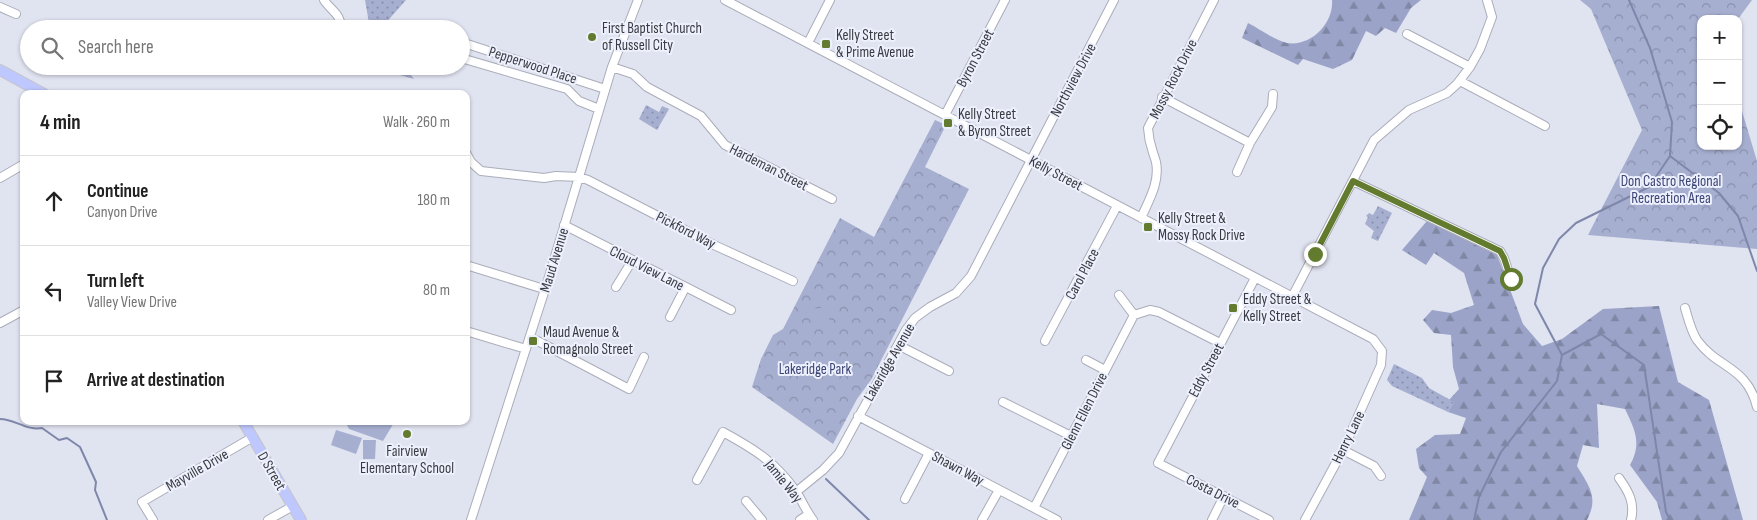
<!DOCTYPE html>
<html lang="en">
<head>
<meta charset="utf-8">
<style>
  :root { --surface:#fff; --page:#f2f2f2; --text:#222; --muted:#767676; --line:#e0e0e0 }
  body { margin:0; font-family:"Sofia Sans Condensed",sans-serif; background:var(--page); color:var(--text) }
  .controls { position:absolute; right:15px; top:15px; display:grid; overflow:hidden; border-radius:10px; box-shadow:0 1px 4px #0004 }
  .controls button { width:45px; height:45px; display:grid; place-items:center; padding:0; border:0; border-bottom:1px solid var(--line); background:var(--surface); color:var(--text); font:25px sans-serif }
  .stop { position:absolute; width:15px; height:15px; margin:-11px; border:4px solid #637b2e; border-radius:50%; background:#fff }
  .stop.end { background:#637b2e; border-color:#fff; box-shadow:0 1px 5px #0008 }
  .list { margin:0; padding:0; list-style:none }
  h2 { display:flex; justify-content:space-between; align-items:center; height:65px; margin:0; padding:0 20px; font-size:21px }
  h2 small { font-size:16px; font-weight:400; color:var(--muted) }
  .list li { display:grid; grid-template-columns:32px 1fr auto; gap:15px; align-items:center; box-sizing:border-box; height:90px; padding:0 20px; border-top:1px solid var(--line) }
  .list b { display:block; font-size:19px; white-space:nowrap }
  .list p { margin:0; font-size:16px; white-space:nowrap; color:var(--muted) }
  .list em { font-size:16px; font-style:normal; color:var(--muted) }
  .icon { flex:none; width:28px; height:28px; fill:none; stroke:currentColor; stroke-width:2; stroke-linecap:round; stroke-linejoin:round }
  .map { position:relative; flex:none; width:1757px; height:520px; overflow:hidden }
  .search { position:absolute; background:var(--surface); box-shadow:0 1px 4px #0004; left:20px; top:20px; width:450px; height:55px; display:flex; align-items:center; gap:12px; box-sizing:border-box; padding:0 18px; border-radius:28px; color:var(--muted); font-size:19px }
  .panel { position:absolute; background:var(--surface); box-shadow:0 1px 4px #0004; left:20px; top:90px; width:450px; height:335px; border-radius:10px }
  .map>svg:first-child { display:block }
</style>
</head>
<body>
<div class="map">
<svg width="1757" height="520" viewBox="0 0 1757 520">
  <defs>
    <pattern id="grass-dots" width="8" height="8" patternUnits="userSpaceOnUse" patternTransform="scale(1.25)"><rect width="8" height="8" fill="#a7afd1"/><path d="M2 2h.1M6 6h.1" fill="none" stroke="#8990ab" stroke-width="1.8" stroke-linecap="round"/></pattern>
    <pattern id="forest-firs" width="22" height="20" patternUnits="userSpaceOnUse" patternTransform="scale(1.25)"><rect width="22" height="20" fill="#9ba4c8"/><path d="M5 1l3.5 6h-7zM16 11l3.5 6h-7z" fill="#7f87a4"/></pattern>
    <pattern id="park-crowns" width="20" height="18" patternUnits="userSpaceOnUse" patternTransform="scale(1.25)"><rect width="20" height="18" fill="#a7afd1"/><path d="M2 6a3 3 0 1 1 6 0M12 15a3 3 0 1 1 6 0" fill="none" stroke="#8990ab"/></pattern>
  </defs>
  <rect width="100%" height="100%" fill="#e0e3f0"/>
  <path fill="url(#grass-dots)" d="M365 0H406L384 25 395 29H370Z
    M404 66 414 79 371 67V66Z
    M646 105 659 112 662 106 669 109 657 130 639 119Z
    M1378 206 1392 213 1378 241 1371 238 1374 231 1365 224 1368 217 1366 216 1369 213 1373 215Z
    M1394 364 1422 378 1429 388 1454 402 1448 412 1392 386 1387 380Z"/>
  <path fill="url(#forest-firs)" d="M1332 0H1421L1411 8 1396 33 1385 28 1376 36 1366 31 1352 60 1333 69 1303 59 1298 65 1242 38 1248 23C1260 29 1274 40 1287 43 1311 47 1334 23 1332 0Z
    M1427 221 1497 255 1523 324 1542 346 1562 339 1603 309 1659 306 1678 382 1709 400 1743 520H1662L1657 502 1630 465C1642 443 1635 430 1625 409L1597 404 1599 448 1583 445 1577 466C1589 486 1599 497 1587 520H1409L1427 477 1419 468 1416 449 1435 435 1460 434 1466 418 1448 412 1454 402 1449 400 1459 389 1453 367 1451 335 1434 333 1423 320 1432 310 1451 313 1474 305 1464 273 1434 253 1426 265 1402 250Z"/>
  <path fill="url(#park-crowns)" d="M1580 0H1752L1738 19H1701V146H1738V98L1757 161V249L1588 235 1642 130 1591 9Z
    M935 120 946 125 925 167 969 189 871 380 857 399 833 444 752 387 761 359 773 335 783 329 840 218 874 237Z"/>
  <path fill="#a7afd1" d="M828 307 830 327 815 329 813 309Z
    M345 421H395L383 441 349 429Z
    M336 430 362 438 356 454 331 445Z
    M363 440H376L375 459H363Z"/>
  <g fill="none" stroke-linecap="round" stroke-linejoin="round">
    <path stroke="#7e87aa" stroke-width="2" d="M1670 156 1719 193 1738 216 1757 271
      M1562 355 1601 334 1644 365 1666 512 1670 520
      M0 419C15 419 27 431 42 428L59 440 67 438 80 447 96 482 95 490 107 520
      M826 479 869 520
      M1474 520 1479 497 1501 452 1557 381 1562 355 1535 304 1543 268 1559 239 1576 223 1649 187 1670 156 1672 122 1650 48 1629 0"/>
    <defs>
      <path id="minor" d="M324 0C330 10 343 15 340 29
        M725 0 1373 339 1382 351 1381 365 1343 450 1305 520
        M0 7 16 14
        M1407 34 1470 67
        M461 42 605 89
        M808 43 830 0
        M461 58 567 89 579 101 599 109
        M612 67 633 74 647 87 701 116 725 145 832 199
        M1460 81 1545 126
        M1162 97 1250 143
        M945 115 1005 0
        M466 153 471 162 481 171 544 178 556 176 579 177 588 180 714 245 793 281
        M1237 172 1250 143 1272 107 1273 94
        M0 178 24 164
        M1353 181 1500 251 1504 258 1511 279
        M1141 218C1149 200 1160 182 1156 162 1152 148 1149 145 1148 128L1214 0
        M564 225 731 310
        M466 265 544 289
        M1255 278 1158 463 1269 520
        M616 287 632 261
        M1119 295 1134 315
        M1292 297 1374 140 1409 110 1447 93 1457 84 1470 67 1480 49 1492 17 1487 0
        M1685 308C1688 318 1691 331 1697 340 1718 369 1747 366 1757 407
        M1134 315 1150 310 1159 312 1220 343
        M670 317 685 288
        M0 323 24 310
        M466 331 526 349
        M530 337 629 389 644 357
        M1045 341 1117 206
        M898 345 949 371
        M1086 360 1105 370
        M1003 402 1071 436
        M858 416 1057 520
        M1343 450 1374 466 1381 476
        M1619 478C1629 492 1635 503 1631 520
        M697 480 723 432C754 449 774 461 795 490 802 500 806 511 813 520
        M796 492 823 470 839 453 906 330 915 318 930 307 956 293 971 276 1114 0
        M905 499 929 453
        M746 501 762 520
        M1034 508 1134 315
        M153 520 142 502 253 437
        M268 520 293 506
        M471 520 548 280 612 67 638 0
        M800 520 809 514
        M982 520 999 490
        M1212 520 1224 496"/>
      <path id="major" d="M0 70 44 94
        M243 421 301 520"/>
    </defs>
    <use href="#minor" stroke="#aaadb9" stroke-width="10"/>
    <use href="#major" stroke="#c4c4c6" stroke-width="12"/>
    <use href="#minor" stroke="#fff" stroke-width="8"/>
    <use href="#major" stroke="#bfc8fe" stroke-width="10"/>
  </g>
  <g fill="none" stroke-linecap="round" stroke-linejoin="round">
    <path stroke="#637b2e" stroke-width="6" d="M1315 254 1353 181 1500 251 1504 258 1511 279"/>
  </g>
  <g fill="#637b2e" stroke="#edf0fd" stroke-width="2">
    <circle cx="592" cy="37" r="5"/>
    <rect x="821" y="39" width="10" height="10" rx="2.5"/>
    <rect x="943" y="118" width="10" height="10" rx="2.5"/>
    <rect x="1143" y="222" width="10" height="10" rx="2.5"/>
    <rect x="1228" y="303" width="10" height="10" rx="2.5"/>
    <rect x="528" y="336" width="10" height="10" rx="2.5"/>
    <circle cx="407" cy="434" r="5"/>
  </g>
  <g text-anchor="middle" stroke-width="4" stroke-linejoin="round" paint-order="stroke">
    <g font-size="15" fill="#3a3b40" stroke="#edf0fd" text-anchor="start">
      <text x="602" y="33">First Baptist Church<tspan x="602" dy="17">of Russell City</tspan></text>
      <text x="836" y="40">Kelly Street<tspan x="836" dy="17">&amp; Prime Avenue</tspan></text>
      <text x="958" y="119">Kelly Street<tspan x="958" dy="17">&amp; Byron Street</tspan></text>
      <text x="1158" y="223">Kelly Street &amp;<tspan x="1158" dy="17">Mossy Rock Drive</tspan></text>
      <text x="1243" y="304">Eddy Street &amp;<tspan x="1243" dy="17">Kelly Street</tspan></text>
      <text x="543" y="337">Maud Avenue &amp;<tspan x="543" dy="17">Romagnolo Street</tspan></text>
      <text x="407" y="456" text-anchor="middle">Fairview<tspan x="407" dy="17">Elementary School</tspan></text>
    </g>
    <g font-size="15" fill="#3a3b40" stroke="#edf0fd">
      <text transform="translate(975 58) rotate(-62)" y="5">Byron Street</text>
      <text transform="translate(533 65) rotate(18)" y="5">Pepperwood Place</text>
      <text transform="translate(1173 79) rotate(-63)" y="5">Mossy Rock Drive</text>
      <text transform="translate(1073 80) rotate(-62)" y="5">Northview Drive</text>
      <text transform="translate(769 167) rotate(27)" y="5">Hardeman Street</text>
      <text transform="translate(1056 173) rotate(28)" y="5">Kelly Street</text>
      <text transform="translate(686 230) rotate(27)" y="5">Pickford Way</text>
      <text transform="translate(554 260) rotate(-73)" y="5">Maud Avenue</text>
      <text transform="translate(647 268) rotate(27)" y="5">Cloud View Lane</text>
      <text transform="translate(1082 274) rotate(-62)" y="5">Carol Place</text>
      <text transform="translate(889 362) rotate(-60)" y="5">Lakeridge Avenue</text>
      <text transform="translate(1206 370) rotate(-62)" y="5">Eddy Street</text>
      <text transform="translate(1084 411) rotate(-63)" y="5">Glenn Ellen Drive</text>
      <text transform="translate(1348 437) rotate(-64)" y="5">Henry Lane</text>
      <text transform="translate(958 468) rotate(28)" y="5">Shawn Way</text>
      <text transform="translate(197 470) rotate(-30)" y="5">Mayville Drive</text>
      <text transform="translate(272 471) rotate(60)" y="5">D Street</text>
      <text transform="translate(784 481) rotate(51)" y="5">Jamie Way</text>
      <text transform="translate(1213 491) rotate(27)" y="5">Costa Drive</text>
    </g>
    <g font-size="15" fill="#3c4576" stroke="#edf0fd">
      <text x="1671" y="186">Don Castro Regional<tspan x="1671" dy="17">Recreation Area</tspan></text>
      <text x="815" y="374">Lakeridge Park</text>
    </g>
  </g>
</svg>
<div class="controls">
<button>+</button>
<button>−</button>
<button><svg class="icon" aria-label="locate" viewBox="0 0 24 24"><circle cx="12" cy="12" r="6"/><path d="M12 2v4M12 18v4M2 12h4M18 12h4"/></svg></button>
</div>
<div class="stop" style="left:1511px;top:279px"></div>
<div class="stop end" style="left:1315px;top:254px"></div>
<div class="search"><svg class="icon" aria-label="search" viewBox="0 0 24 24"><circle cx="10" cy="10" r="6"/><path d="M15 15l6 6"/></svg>Search here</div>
<section class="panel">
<h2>4 min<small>Walk · 260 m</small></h2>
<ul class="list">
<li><svg class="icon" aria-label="ahead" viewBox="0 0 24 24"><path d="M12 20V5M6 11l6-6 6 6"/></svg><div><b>Continue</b><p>Canyon Drive</p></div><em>180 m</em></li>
<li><svg class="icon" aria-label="left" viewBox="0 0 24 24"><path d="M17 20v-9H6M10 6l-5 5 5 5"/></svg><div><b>Turn left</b><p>Valley View Drive</p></div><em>80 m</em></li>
<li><svg class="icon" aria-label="arrive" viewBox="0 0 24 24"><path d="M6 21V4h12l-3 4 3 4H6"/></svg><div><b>Arrive at destination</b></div></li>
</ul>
</section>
</div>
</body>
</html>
